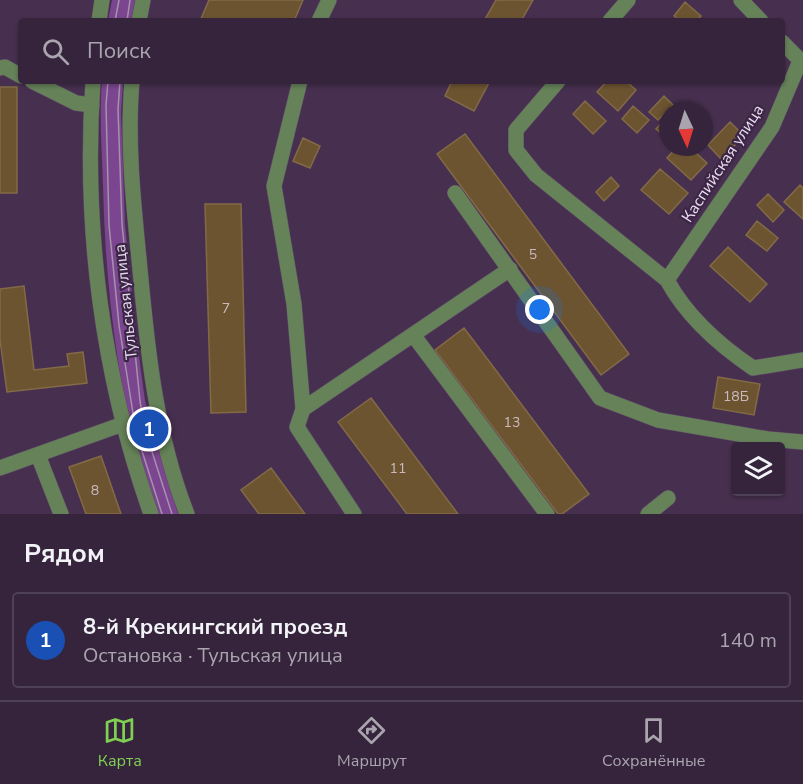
<!DOCTYPE html>
<html lang="ru">
<head>
<meta charset="utf-8">
<style>
  :root { --surface:#35243b; --page:#3d2c42; --text:#f1f3f6; --muted:#aaa4af; --line:#4f4155; --accent:#7fd052 }
  body { margin:0; font-family:"Nunito Sans",sans-serif; background:var(--page); color:var(--text) }
  .controls { position:absolute; right:18px; bottom:18px; display:grid; overflow:hidden; border-radius:6px; box-shadow:0 2px 4px #0004 }
  .controls button { width:54px; height:54px; display:grid; place-items:center; padding:0; border:0; border-bottom:2px solid var(--line); background:var(--surface); color:var(--text); font:30px sans-serif }
  .compass { position:absolute; left:659px; top:102px; width:54px; height:54px; border-radius:50%; background:var(--surface); box-shadow:0 2px 4px #0004; rotate:176deg }
  .you { position:absolute; left:540px; top:310px; width:21px; height:21px; margin:-15px; border:4px solid #fff; border-radius:50%; background:#1a73e8; box-shadow:0 0 0 9px #1a73e833 }
  .badge { display:grid; place-items:center; width:39px; height:39px; border-radius:50%; background:var(--accent); color:#fff; font-size:20px; font-weight:700 }
  .pin { position:absolute; translate:-50% -50%; border:3px solid #fff; box-shadow:0 2px 6px #0006 }
  .list { margin:0; padding:0; list-style:none }
  h2 { display:flex; justify-content:space-between; align-items:center; height:78px; margin:0; padding:0 24px; font-size:26px }
  h2 small { font-size:20px; font-weight:400; color:var(--muted) }
  .list li { display:grid; grid-template-columns:39px 1fr auto; gap:18px; align-items:center; box-sizing:border-box; height:96px; margin:0 12px 12px; padding:0 12px; border:2px solid var(--line); border-radius:6px }
  .list b { display:block; font-size:22px; white-space:nowrap }
  .list p { margin:0; font-size:20px; white-space:nowrap; color:var(--muted) }
  .list em { font-size:20px; font-style:normal; color:var(--muted) }
  .icon { flex:none; width:33px; height:33px; fill:none; stroke:currentColor; stroke-width:2; stroke-linecap:round; stroke-linejoin:round }
  .map { position:relative; flex:none; width:803px; height:514px; overflow:hidden }
  .search { position:absolute; background:var(--surface); box-shadow:0 2px 4px #0004; left:18px; right:18px; top:18px; height:66px; display:flex; align-items:center; gap:15px; box-sizing:border-box; padding:0 21px; border-radius:6px; color:var(--muted); font-size:22px }
  .sheet { height:186px; background:var(--surface) }
  nav { display:flex; justify-content:space-around; align-items:center; box-sizing:border-box; height:84px; border-top:2px solid var(--line); background:var(--surface); font-size:16px; color:var(--muted) }
  nav a { display:grid; justify-items:center; gap:3px }
  nav .on { color:var(--accent) }
  .map>svg:first-child { display:block }
</style>
</head>
<body>
<div class="map">
<svg width="803" height="514" viewBox="0 0 803 514">
  <rect width="100%" height="100%" fill="#47304f"/>
  <path fill="#7b4590" d="M112 0H135L131 21H108Z
    M102 81H123L121 112 125 224 135 326 145 401 178 514H156C119 409 106 297 103 186 102 151 99 116 102 81Z"/>
  <path fill="#6c5431" stroke="#836a47" stroke-width="1.5" d="M209 0H303L294 21H200Z
    M496 0H533L521 21H484Z
    M685 2 701 16 696 21H680L674 16Z
    M452 81H490L474 111 445 96Z
    M607 81H626L636 90 618 111 597 92Z
    M0 87H17V193H0Z
    M664 96 673 105 658 120 649 112Z
    M585 101 606 121 593 134 573 114Z
    M633 106 649 120 637 133 622 119Z
    M668 116V129L663 135 656 129Z
    M730 122 744 136 721 159 708 145Z
    M465 134 629 354 601 375 437 154Z
    M303 138 320 146 310 168 293 161Z
    M677 147H699L695 152 707 163 691 180 667 158Z
    M660 169 688 193 669 214 641 190Z
    M611 177 619 186 604 201 596 192Z
    M800 185 803 188V219L784 202Z
    M768 194 784 210 773 222 757 205Z
    M205 204H241L246 412 211 413Z
    M757 221 778 238 767 251 746 235Z
    M728 247 767 284 750 302 710 266Z
    M24 286 34 370 69 366 67 354 83 352 87 383 7 392 0 340V289Z
    M464 328 589 494 562 514H558L435 350Z
    M718 377 760 384 754 415 713 408Z
    M371 398 458 514H407L338 422Z
    M101 456 121 514H86L69 467Z
    M271 468 305 514H259L241 490Z"/>
  <g fill="none" stroke-linecap="round" stroke-linejoin="round">
    <defs>
      <path id="minor" d="M741 0 761 21
        M99 21 102 0
        M139 21 143 0
        M319 21 329 0
        M610 21 628 0
        M782 42 803 63
        M0 68 5 67 21 76
        M32 81 76 103 92 105
        M93 81C83 227 102 376 151 514
        M132 81C127 140 133 200 139 259 147 346 155 432 187 514
        M300 81 274 186 294 304 303 409 297 427 354 514
        M558 81 516 130V150L536 175 667 280C687 317 719 345 753 368L803 360
        M455 193 600 398 658 420 768 439 803 442
        M667 280 772 127 800 61
        M414 336 547 514
        M303 409 510 269
        M38 455 61 514
        M0 468 123 424
        M648 514 668 498"/>
    </defs>
    <use href="#minor" stroke="#614c69" stroke-width="16"/>
    <use href="#minor" stroke="#658258" stroke-width="15"/>
    <path stroke="#a593ab" stroke-width="1.5" d="M115 21 119 0
      M127 21 130 0
      M108 81 106 105 109 225 119 325 136 432 162 514
      M120 81 118 109 122 224 140 401 145 430 172 514"/>
  </g>
  <g text-anchor="middle" stroke-width="4.5" stroke-linejoin="round" paint-order="stroke">
    <g font-size="14" fill="#cabac0">
      <text x="533" y="259">5</text>
      <text x="226" y="313">7</text>
      <text x="736" y="401">18Б</text>
      <text x="512" y="427">13</text>
      <text x="398" y="473">11</text>
      <text x="95" y="495">8</text>
    </g>
    <g font-size="16" fill="#eadcf0" stroke="#3c2645">
      <text transform="translate(722 163) rotate(-57)" y="6">Каспийская улица</text>
      <text transform="translate(125 302) rotate(-96)" y="6">Тульская улица</text>
    </g>
  </g>
</svg>
<div class="controls">
<button><svg class="icon" aria-label="layers" viewBox="0 0 24 24"><path d="M12 4l9 5-9 5-9-5zM3 14l9 5 9-5"/></svg></button>
</div>
<svg class="compass" viewBox="-18 -18 36 36"><path d="M0-13l5 13h-10z" fill="#e53935"/><path d="M0 13l5-13h-10z" fill="#aaa4af"/></svg>
<div class="you"></div>
<div class="pin badge" style="left:149px;top:429px;background:#1a4fb4">1</div>
<div class="search"><svg class="icon" aria-label="search" viewBox="0 0 24 24"><circle cx="10" cy="10" r="6"/><path d="M15 15l6 6"/></svg>Поиск</div>
</div>
<section class="sheet">
<h2>Рядом<small></small></h2>
<ul class="list">
<li><span class="badge" style="background:#1a4fb4">1</span><div><b>8-й Крекингский проезд</b><p>Остановка · Тульская улица</p></div><em>140 m</em></li>
</ul>
</section>
<nav>
<a class="on"><svg class="icon" aria-label="map" viewBox="0 0 24 24"><path d="M3 6l6-2 6 2 6-2v14l-6 2-6-2-6 2zM9 4v14M15 6v14"/></svg>Карта</a>
<a><svg class="icon" aria-label="directions" viewBox="0 0 24 24"><path d="M12 3l9 9-9 9-9-9zM9 14v-3h6M13 9l2 2-2 2"/></svg>Маршрут</a>
<a><svg class="icon" aria-label="saved" viewBox="0 0 24 24"><path d="M7 4h10v16l-5-4-5 4z"/></svg>Сохранённые</a>
</nav>
</body>
</html>
